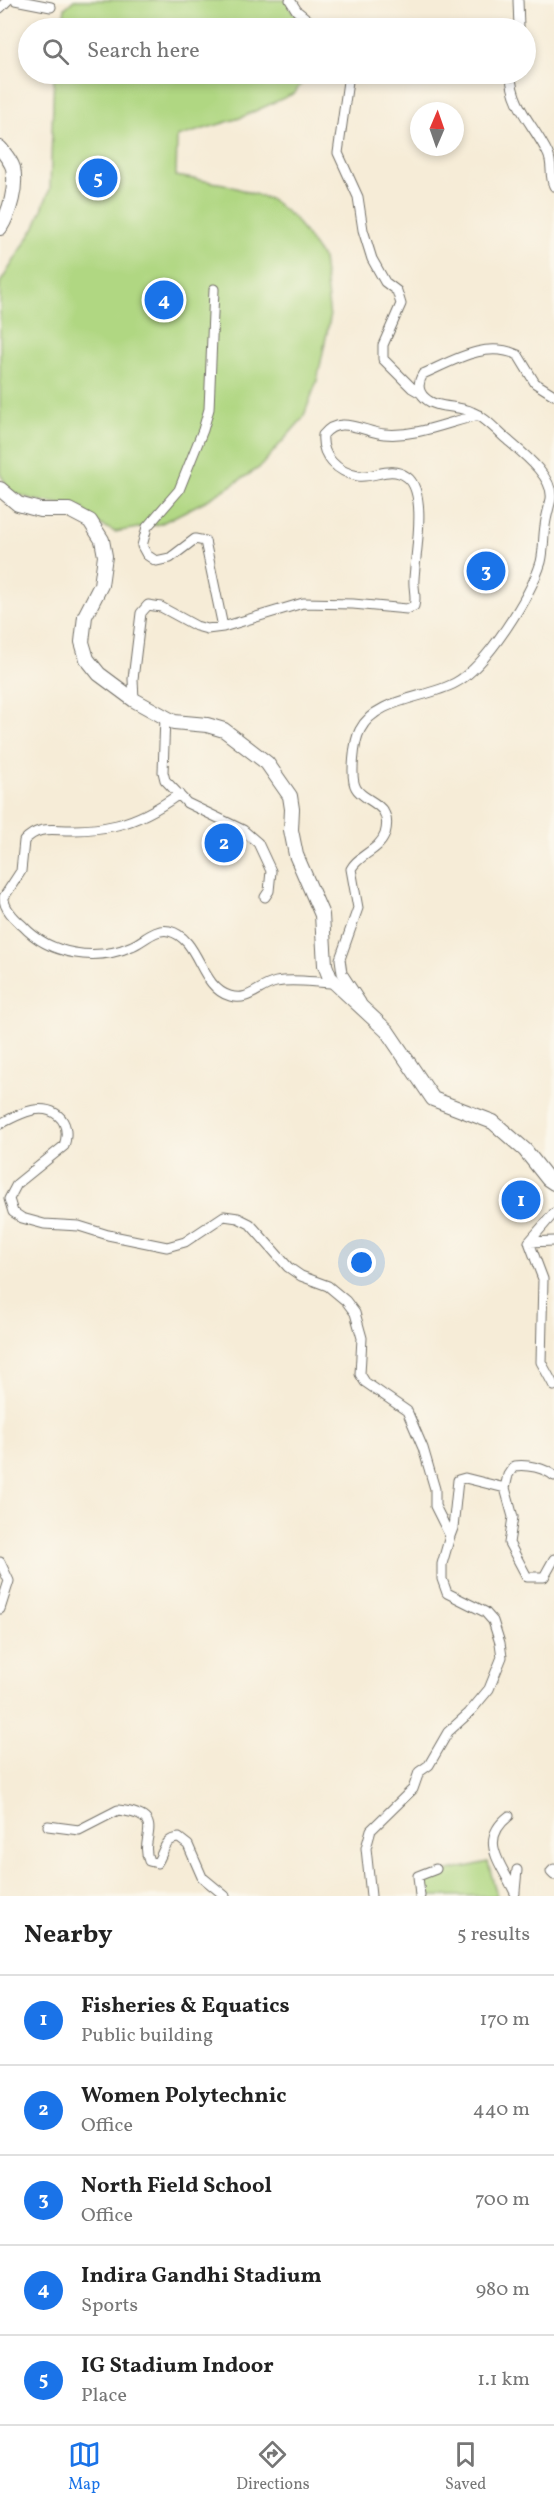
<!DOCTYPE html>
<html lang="en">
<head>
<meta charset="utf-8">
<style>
  :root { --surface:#fff; --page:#f6f6f6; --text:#222; --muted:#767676; --line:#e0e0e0; --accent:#1a73e8 }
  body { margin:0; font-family:Vollkorn,serif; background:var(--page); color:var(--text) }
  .compass { position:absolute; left:410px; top:102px; width:54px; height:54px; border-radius:50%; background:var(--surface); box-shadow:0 3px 9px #0003; rotate:2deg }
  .you { position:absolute; left:362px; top:1263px; width:21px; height:21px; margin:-15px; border:4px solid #fff; border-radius:50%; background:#1a73e8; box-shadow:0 0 0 9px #1a73e833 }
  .badge { display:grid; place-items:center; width:39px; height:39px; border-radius:50%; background:var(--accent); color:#fff; font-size:20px; font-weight:700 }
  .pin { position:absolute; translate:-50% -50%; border:3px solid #fff; box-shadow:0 2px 6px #0006 }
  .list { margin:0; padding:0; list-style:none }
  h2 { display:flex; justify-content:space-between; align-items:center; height:78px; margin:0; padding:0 24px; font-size:26px }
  h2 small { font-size:20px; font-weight:400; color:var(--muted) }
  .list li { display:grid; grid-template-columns:39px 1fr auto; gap:18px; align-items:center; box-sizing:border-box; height:90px; padding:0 24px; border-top:2px solid var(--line) }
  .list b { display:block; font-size:22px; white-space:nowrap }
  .list p { margin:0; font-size:20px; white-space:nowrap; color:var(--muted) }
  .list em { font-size:20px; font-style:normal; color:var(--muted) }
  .icon { flex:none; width:33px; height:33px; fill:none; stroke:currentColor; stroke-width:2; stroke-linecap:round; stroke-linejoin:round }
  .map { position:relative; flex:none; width:554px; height:1896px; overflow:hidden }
  .search { position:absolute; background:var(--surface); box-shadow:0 3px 9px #0003; left:18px; right:18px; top:18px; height:66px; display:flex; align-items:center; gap:15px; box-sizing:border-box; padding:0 21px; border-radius:33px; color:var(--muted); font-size:22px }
  .sheet { height:528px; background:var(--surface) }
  nav { display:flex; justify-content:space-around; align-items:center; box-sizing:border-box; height:84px; border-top:2px solid var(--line); background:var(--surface); font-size:16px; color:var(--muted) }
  nav a { display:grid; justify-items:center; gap:3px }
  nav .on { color:var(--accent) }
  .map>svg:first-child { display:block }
</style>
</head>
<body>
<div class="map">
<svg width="554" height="1896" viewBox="0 0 554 1896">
  <rect width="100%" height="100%" fill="#fbf7ec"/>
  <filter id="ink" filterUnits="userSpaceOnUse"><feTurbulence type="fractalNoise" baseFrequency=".0167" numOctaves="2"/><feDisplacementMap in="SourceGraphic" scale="12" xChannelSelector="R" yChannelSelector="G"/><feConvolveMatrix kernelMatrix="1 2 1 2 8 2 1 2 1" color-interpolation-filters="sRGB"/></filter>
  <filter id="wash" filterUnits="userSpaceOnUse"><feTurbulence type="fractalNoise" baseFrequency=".008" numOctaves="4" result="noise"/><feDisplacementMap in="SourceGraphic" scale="24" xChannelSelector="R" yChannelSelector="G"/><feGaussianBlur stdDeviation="1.35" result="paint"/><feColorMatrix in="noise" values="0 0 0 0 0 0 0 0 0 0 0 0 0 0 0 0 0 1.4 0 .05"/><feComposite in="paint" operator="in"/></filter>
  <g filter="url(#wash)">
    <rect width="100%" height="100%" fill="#f6ecd7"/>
    <path fill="#b0d782" stroke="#6e8156" stroke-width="1.5" d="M74 0H288L291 10 310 28H62L65 8Z
      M54 74H307L295 93 240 118 177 137 176 176 224 184 272 200 295 219 323 259 330 318 317 381 303 418 259 468 211 498 160 524 115 532 97 523 81 507 34 500 11 492 0 474V283L35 227 50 189Z
      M488 1862 497 1896H424L423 1877Z"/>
  </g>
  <g filter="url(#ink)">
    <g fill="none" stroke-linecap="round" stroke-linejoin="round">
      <defs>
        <path id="minor" d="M15 0 51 7
          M290 0 297 11 318 28
          M518 0 519 28
          M0 8 8 0
          M349 74 338 153 358 197 363 230 372 259 385 282 397 291 401 304 383 345V359L412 388 419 392
          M511 74C511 106 535 126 548 154 553 164 549 176 554 186
          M214 289 209 409 203 430 179 490 147 527 142 546 147 555 156 561 170 558 195 539 205 541 223 627
          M134 700 133 679 141 613 148 605 161 607 196 626 207 629 223 627 303 603 353 604 407 609 414 606C417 597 413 589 414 579 415 556 428 492 407 477 390 465 375 478 358 476 337 472 321 456 323 435 339 414 364 432 384 434 417 437 448 422 479 415
          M165 717 163 772 165 780 187 803 243 830 258 843 271 871 269 891 265 897
          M179 794C161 807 138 820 117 825 104 828 88 830 75 830 55 831 39 824 24 841L21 871 4 897C3 908 15 919 23 926 50 955 96 962 132 946 144 941 155 928 169 931 200 938 199 987 230 996 249 1002 258 986 276 982 294 978 316 983 335 983
          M361 1002 342 973 340 959 358 908 351 869C359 854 379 851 385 834 394 802 364 803 356 788 350 778 354 741 360 730 376 698 425 699 455 683 486 667 531 595 541 562 544 550 543 538 545 526 546 517 549 508 551 499 554 476 520 451 504 437 494 428 485 417 472 412 459 405 436 409 425 398 417 391 418 382 423 374 453 361 485 340 518 355L535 383 554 395
          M0 1124C8 1120 17 1115 26 1112 52 1103 73 1119 64 1146L17 1184 9 1199 13 1212 22 1218 44 1224 79 1226 108 1235 167 1247 185 1242 224 1216 238 1218 250 1224 288 1267 301 1276 328 1286 346 1301 355 1313 362 1338 360 1374 365 1382 407 1411 423 1448 435 1489V1506L450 1536 442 1564V1579L447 1593 485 1612 493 1621 500 1643 502 1657 489 1689 469 1713 448 1732 429 1765 419 1772 413 1789 371 1830 366 1848 371 1896
          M554 1213 529 1242 543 1279 541 1362 554 1386
          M529 1242 554 1241
          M554 1476C545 1468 527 1464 514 1466L508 1475 505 1488 513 1517 509 1543 527 1577H544L554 1559
          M450 1536 453 1528 458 1480 465 1478 505 1488
          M0 1562 9 1581 0 1609
          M509 1816C477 1841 502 1864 515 1893
          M48 1826 79 1830 118 1810C170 1816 138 1837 149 1861L157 1863C164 1853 164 1838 179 1838L188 1845 202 1877 225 1896
          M554 1869 551 1872 554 1875
          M515 1891 517 1870
          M420 1896 418 1876 436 1869"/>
        <path id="highway" d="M0 148C4 153 11 161 13 168 17 187 10 212 0 228
          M0 489 18 504 40 510H69L90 521 102 540 105 556 101 585 85 616 82 642 87 659 99 674 134 700 174 722 207 725 224 730 267 763 290 796 292 809 291 830 296 855 322 915 325 965 330 978 387 1031 433 1099 493 1122 525 1150 548 1179 554 1183"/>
      </defs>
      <use href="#minor" stroke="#726f67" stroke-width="11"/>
      <use href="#highway" stroke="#726f67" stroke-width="16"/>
      <use href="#minor" stroke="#fff" stroke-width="9"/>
      <use href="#highway" stroke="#fff" stroke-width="14"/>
    </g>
  </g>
</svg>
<svg class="compass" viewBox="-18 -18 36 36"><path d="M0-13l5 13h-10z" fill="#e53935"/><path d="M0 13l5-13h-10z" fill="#767676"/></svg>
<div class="you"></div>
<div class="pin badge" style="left:521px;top:1200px">1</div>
<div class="pin badge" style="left:224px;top:843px">2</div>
<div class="pin badge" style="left:486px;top:571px">3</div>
<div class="pin badge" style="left:164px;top:300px">4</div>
<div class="pin badge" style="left:98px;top:178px">5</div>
<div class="search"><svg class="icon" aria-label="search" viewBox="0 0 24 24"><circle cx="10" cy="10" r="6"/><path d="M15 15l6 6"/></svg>Search here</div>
</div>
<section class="sheet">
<h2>Nearby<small>5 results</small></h2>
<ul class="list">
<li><span class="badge">1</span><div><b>Fisheries &amp; Equatics</b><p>Public building</p></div><em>170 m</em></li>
<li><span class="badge">2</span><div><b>Women Polytechnic</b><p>Office</p></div><em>440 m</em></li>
<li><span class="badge">3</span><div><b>North Field School</b><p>Office</p></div><em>700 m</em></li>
<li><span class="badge">4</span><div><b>Indira Gandhi Stadium</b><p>Sports</p></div><em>980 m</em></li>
<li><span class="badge">5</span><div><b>IG Stadium Indoor</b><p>Place</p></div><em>1.1 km</em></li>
</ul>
</section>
<nav>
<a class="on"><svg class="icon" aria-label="map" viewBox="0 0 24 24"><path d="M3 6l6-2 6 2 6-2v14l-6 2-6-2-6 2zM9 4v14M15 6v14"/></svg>Map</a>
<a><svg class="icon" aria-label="directions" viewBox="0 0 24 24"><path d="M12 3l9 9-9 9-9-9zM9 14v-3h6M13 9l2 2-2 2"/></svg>Directions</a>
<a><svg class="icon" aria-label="saved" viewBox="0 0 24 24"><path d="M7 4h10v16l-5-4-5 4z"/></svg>Saved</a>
</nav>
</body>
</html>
